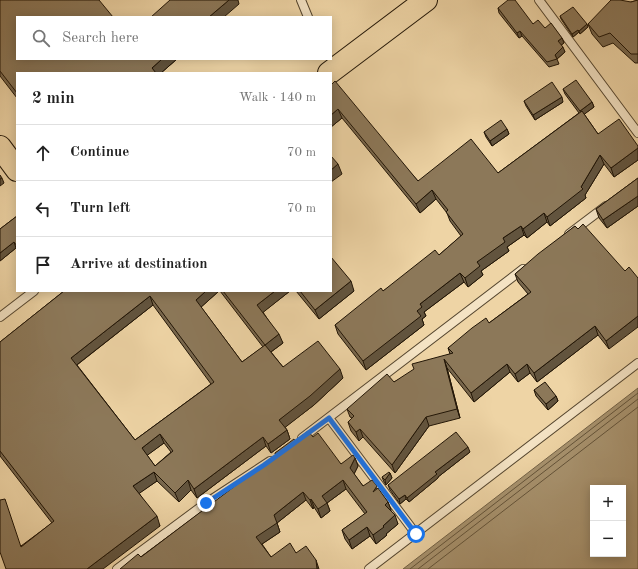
<!DOCTYPE html>
<html lang="en">
<head>
<meta charset="utf-8">
<style>
  :root { --surface:#fff; --page:#f6f6f6; --text:#222; --muted:#767676; --line:#e0e0e0 }
  body { margin:0; font-family:"Old Standard TT",serif; background:var(--page); color:var(--text) }
  .controls { position:absolute; right:12px; bottom:12px; display:grid; overflow:hidden; border-radius:0px; box-shadow:0 2px 10px #0003 }
  .controls button { width:36px; height:36px; display:grid; place-items:center; padding:0; border:0; border-bottom:1px solid var(--line); background:var(--surface); color:var(--text); font:20px sans-serif }
  .stop { position:absolute; width:12px; height:12px; margin:-9px; border:3px solid #1a73e8; border-radius:50%; background:#fff }
  .stop.end { background:#1a73e8; border-color:#fff; box-shadow:0 1px 4px #0008 }
  .list { margin:0; padding:0; list-style:none }
  h2 { display:flex; justify-content:space-between; align-items:center; height:52px; margin:0; padding:0 16px; font-size:17px }
  h2 small { font-size:13px; font-weight:400; color:var(--muted) }
  .list li { display:grid; grid-template-columns:26px 1fr auto; gap:12px; align-items:center; box-sizing:border-box; height:56px; padding:0 16px; border-top:1px solid var(--line) }
  .list b { display:block; font-size:15px; white-space:nowrap }
  .list em { font-size:13px; font-style:normal; color:var(--muted) }
  .icon { flex:none; width:22px; height:22px; fill:none; stroke:currentColor; stroke-width:2; stroke-linecap:round; stroke-linejoin:round }
  .map { position:relative; flex:none; width:638px; height:569px; overflow:hidden }
  .search { position:absolute; background:var(--surface); box-shadow:0 2px 10px #0003; left:16px; top:16px; width:316px; height:44px; display:flex; align-items:center; gap:10px; box-sizing:border-box; padding:0 14px; border-radius:0px; color:var(--muted); font-size:15px }
  .panel { position:absolute; background:var(--surface); box-shadow:0 2px 10px #0003; left:16px; top:72px; width:316px; height:220px; border-radius:0px }
  .map>svg:first-child { display:block }
</style>
</head>
<body>
<div class="map">
<svg width="638" height="569" viewBox="0 0 638 569">
  <rect width="100%" height="100%" fill="#eed4a5"/>
  <filter id="stains"><feTurbulence type="fractalNoise" baseFrequency=".005" numOctaves="4"/><feColorMatrix values="0 0 0 0 .2 0 0 0 0 .09 0 0 0 0 .02 0 0 0 .5 -.17"/></filter>
  <radialGradient id="worn" r=".72"><stop offset=".6" stop-color="#630" stop-opacity="0"/><stop offset="1" stop-color="#630" stop-opacity=".3"/></radialGradient>
  <path fill="#a8936f" stroke="#726145" fill-rule="evenodd" d="M638 388V569H403ZM593 488H623V554H593Z"/>
  <g fill="none" stroke-linecap="round" stroke-linejoin="round">
    <path stroke="#64543a" stroke-width="1" d="M410 569 638 393
      M418 569 638 399
      M428 569 638 407"/>
    <defs>
      <path id="service" d="M301 0 308 17
        M539 0 638 133
        M569 234 606 206
        M0 317 34 291
        M329 418 416 534
        M302 438 523 269
        M117 569 206 503 270 461
        M369 569 638 363"/>
      <path id="primary" d="M329 73 426 0
        M0 147 17 170"/>
    </defs>
    <use href="#service" stroke="#54452e" stroke-width="10"/>
    <use href="#primary" stroke="#211506" stroke-width="24"/>
    <use href="#service" stroke="#f4e3c4" stroke-width="8"/>
    <use href="#primary" stroke="#eed4a5" stroke-width="22"/>
  </g>
  <path fill="#78674d" stroke="#211506" fill-rule="evenodd" d="M0 0 17 59H177L161 73H17V98L0 76Z
    M638 0V63H635L613 43 603 47 592 34 588 24 631 2Z
    M498 8 533 24 545 28 562 38 564 43 561 45 565 52 557 59 559 64 549 67 522 36 519 38 499 13Z
    M560 16 588 27 580 34 579 32 573 37 561 19Z
    M331 85 418 181 498 173 579 113 565 94 563 89 592 102 594 107 584 114 598 134 638 146V160L614 177 604 164 585 195 586 198 550 226 547 222 527 238 524 235 507 247 509 251 481 271 483 275 468 287 464 282 424 312 426 316 422 319 424 325 366 370 338 334 335 325 383 291 439 255 461 236 450 221 447 213 436 199 420 213 342 118 331 127Z
    M524 101 563 102 535 120 526 106Z
    M507 129 509 134 492 146 486 137 484 132Z
    M638 178V206L607 228 599 218 596 209Z
    M17 216V249L16 248 0 261V229Z
    M575 226 609 349 598 335 537 382 530 373 518 382 510 372 474 402 447 368 460 418 429 426 395 473 363 437 359 441 351 431 348 422 352 418 350 417 347 409 394 382 450 354 448 348 489 323 528 294 518 282 515 274Z
    M64 291H219L201 307 242 362 263 347 220 291H290L263 312 283 343 271 352 283 367 343 378 314 405 285 427 287 430 290 439 271 453 266 446 197 498 191 490 179 502 157 481 139 493 160 526 21 546 52 523 0 456V342ZM153 305 211 384 135 440 77 365ZM164 443 171 452 155 466 147 455Z
    M296 291H354L319 319Z
    M534 390 556 396 558 401 548 410 536 396Z
    M313 437 341 464 355 458 358 466 354 474 363 486 377 488 388 502 391 510V511L398 524 386 534 387 535 376 544 370 536 352 549 345 539 342 530 365 514 346 489 327 503 330 511 321 518 314 507 313 509 306 500 277 523 280 532 262 544 271 557 296 553 316 560 141 557 276 456 275 453 295 441Z
    M470 452 438 477V478L409 502 406 499 400 504 390 490 388 485Z
    M390 473 392 478 386 485 384 482 382 477Z"/>
  <path fill="#62543e" stroke="#211506" d="M229 0H238L239 4 224 17H209Z
    M587 24 588 27 580 34 579 31Z
    M578 30 579 32 573 37 572 34Z
    M520 31 522 36 519 38 517 33Z
    M562 38 564 43 560 46 558 41Z
    M563 47 565 52 557 59 555 55Z
    M162 59H177L161 73H154L152 68Z
    M562 97 563 102 535 120 533 115Z
    M592 102 594 107 582 116 580 111Z
    M338 109 342 118 331 127V115Z
    M507 129 509 134 492 146 490 141Z
    M638 148V160L614 177 611 168Z
    M600 155 604 164 585 195 586 198 550 226 547 217 581 187Z
    M338 164 342 174 331 182V170Z
    M2 178 4 183 0 186V179Z
    M432 190 436 199 420 213 416 204Z
    M638 196V206L607 228 603 220Z
    M544 213 547 222 527 238 523 229Z
    M521 226 524 235 507 247 509 251 481 271 483 275 468 287 465 278 477 262 503 238Z
    M14 242 16 248 0 261V253Z
    M460 273 464 282 424 312 426 316 422 319 424 325 366 370 363 361 417 311 420 304Z
    M351 281 354 291 319 319 315 310Z
    M206 291H219L199 309 196 300Z
    M275 291H290L261 314 257 305Z
    M150 296 153 305 74 367 71 358Z
    M638 316V327L609 349 606 341Z
    M595 326 598 335 537 382 534 373Z
    M279 334 283 343 268 354 265 345Z
    M444 359 447 368 460 418 457 409Z
    M507 364 510 372 474 402 471 393Z
    M527 364 530 373 518 382 515 374Z
    M340 369 343 378 314 405 283 429 279 420Z
    M556 396 558 401 548 410 546 404Z
    M426 417 429 426 395 473 392 465Z
    M360 429 363 437 359 441 356 432Z
    M287 430 290 439 271 453 268 444Z
    M160 434 164 443 145 457 142 448Z
    M263 437 266 446 197 498 194 489Z
    M468 447 470 452 438 477V478L409 502 407 498 435 472Z
    M355 458 358 466 353 476 350 468Z
    M154 472 157 481 137 495 133 486Z
    M390 473 392 478 386 485 385 480Z
    M188 480 191 490 179 502 175 493Z
    M343 480 346 489 327 503 330 511 321 518 318 509 322 496Z
    M303 492 306 500 277 523 280 532 259 546 256 537 274 515Z
    M405 495 406 499 400 504 399 499Z
    M311 499 314 507 313 509 310 500Z
    M388 502 391 510 388 513 385 505Z
    M395 515 398 524 386 534 387 535 376 544 373 535Z
    M157 516 160 526 103 569H87Z
    M367 527 370 536 352 549 349 540Z
    M316 560 319 569H317Z"/>
  <path fill="#8c7859" stroke="#211506" fill-rule="evenodd" d="M0 0H99L113 17H17V59H162L152 68 156 73H17V93L0 71Z
    M170 0H229L209 17H151Z
    M508 0H515L533 24 538 20 545 28 551 23 562 38 558 41 563 47 555 55 557 59 547 62 520 31 517 33 498 8Z
    M611 0H620L631 2 638 0V54H631L610 33 599 37 588 24Z
    M573 7 587 24 579 31 578 30 572 34 560 16Z
    M576 80 592 102 580 111 563 89Z
    M335 81 418 181 471 139 498 173 582 111 598 134 619 119 638 146V148L611 168 600 155 581 187 583 189 547 217 544 213 523 229 521 226 503 238 505 242 477 262 480 266 465 278 460 273 420 304 422 307 417 311 421 316 363 361 335 325 381 288 383 291 435 250 439 255 463 234 446 212 448 210 432 190 416 204 338 109 331 115V85Z
    M552 82 562 97 533 115 524 101Z
    M501 120 507 129 490 141 484 132Z
    M331 156 338 164 331 170Z
    M0 175 2 178 0 179Z
    M638 178V196L603 220 596 209Z
    M17 216V246L14 242 0 253V229Z
    M583 224 625 271 629 267 638 278V316L606 341 595 326 534 373 527 364 515 374 507 364 471 393 444 359 457 409 426 417 392 465 360 429 356 432 348 422 354 416 347 409 387 374 394 382 414 369 412 364 453 353 448 348 472 328 486 318 489 323 531 292 515 274 538 254 575 226 578 229Z
    M331 257 351 281 315 310 300 291H331Z
    M64 291H206L196 300 242 362 265 345 223 291H275L257 305 279 334 265 345 283 367 318 341 340 369 310 396 279 420 287 430 268 444 263 437 194 489 188 480 175 493 154 472 133 486 157 516 87 569H6L0 552V500L5 499 21 547 54 521 0 451V342ZM150 296 214 382 135 440 71 358ZM160 434 173 451 155 466 142 448Z
    M545 382 556 396 546 404 534 390Z
    M308 431 313 437 318 433 341 464 353 455 355 458 350 468 363 486 372 480 377 486 373 492 378 488 388 502 385 505 395 515 383 526 384 527 373 535 367 527 349 540 342 530 367 512 343 480 322 496 327 503 318 509 311 499 310 500 303 492 274 515 277 523 256 537 271 557 290 543 296 553 306 546 316 560 317 569H120L138 554 141 557 276 455 275 453 294 439 295 441Z
    M456 432 468 447 435 472 437 474 407 498 405 495 399 499 388 485Z
    M389 472 390 473 385 480 382 477Z"/>
  <g fill="none" stroke-linecap="round" stroke-linejoin="round">
    <path stroke="#1a73e8" stroke-width="5" d="M206 503 264 465 329 418 416 534"/>
  </g>
  <rect width="100%" height="100%" filter="url(#stains)"/>
  <rect width="100%" height="100%" fill="url(#worn)"/>
</svg>
<div class="controls">
<button>+</button>
<button>−</button>
</div>
<div class="stop" style="left:416px;top:534px"></div>
<div class="stop end" style="left:206px;top:503px"></div>
<div class="search"><svg class="icon" aria-label="search" viewBox="0 0 24 24"><circle cx="10" cy="10" r="6"/><path d="M15 15l6 6"/></svg>Search here</div>
<section class="panel">
<h2>2 min<small>Walk · 140 m</small></h2>
<ul class="list">
<li><svg class="icon" aria-label="ahead" viewBox="0 0 24 24"><path d="M12 20V5M6 11l6-6 6 6"/></svg><div><b>Continue</b></div><em>70 m</em></li>
<li><svg class="icon" aria-label="left" viewBox="0 0 24 24"><path d="M17 20v-9H6M10 6l-5 5 5 5"/></svg><div><b>Turn left</b></div><em>70 m</em></li>
<li><svg class="icon" aria-label="arrive" viewBox="0 0 24 24"><path d="M6 21V4h12l-3 4 3 4H6"/></svg><div><b>Arrive at destination</b></div></li>
</ul>
</section>
</div>
</body>
</html>
